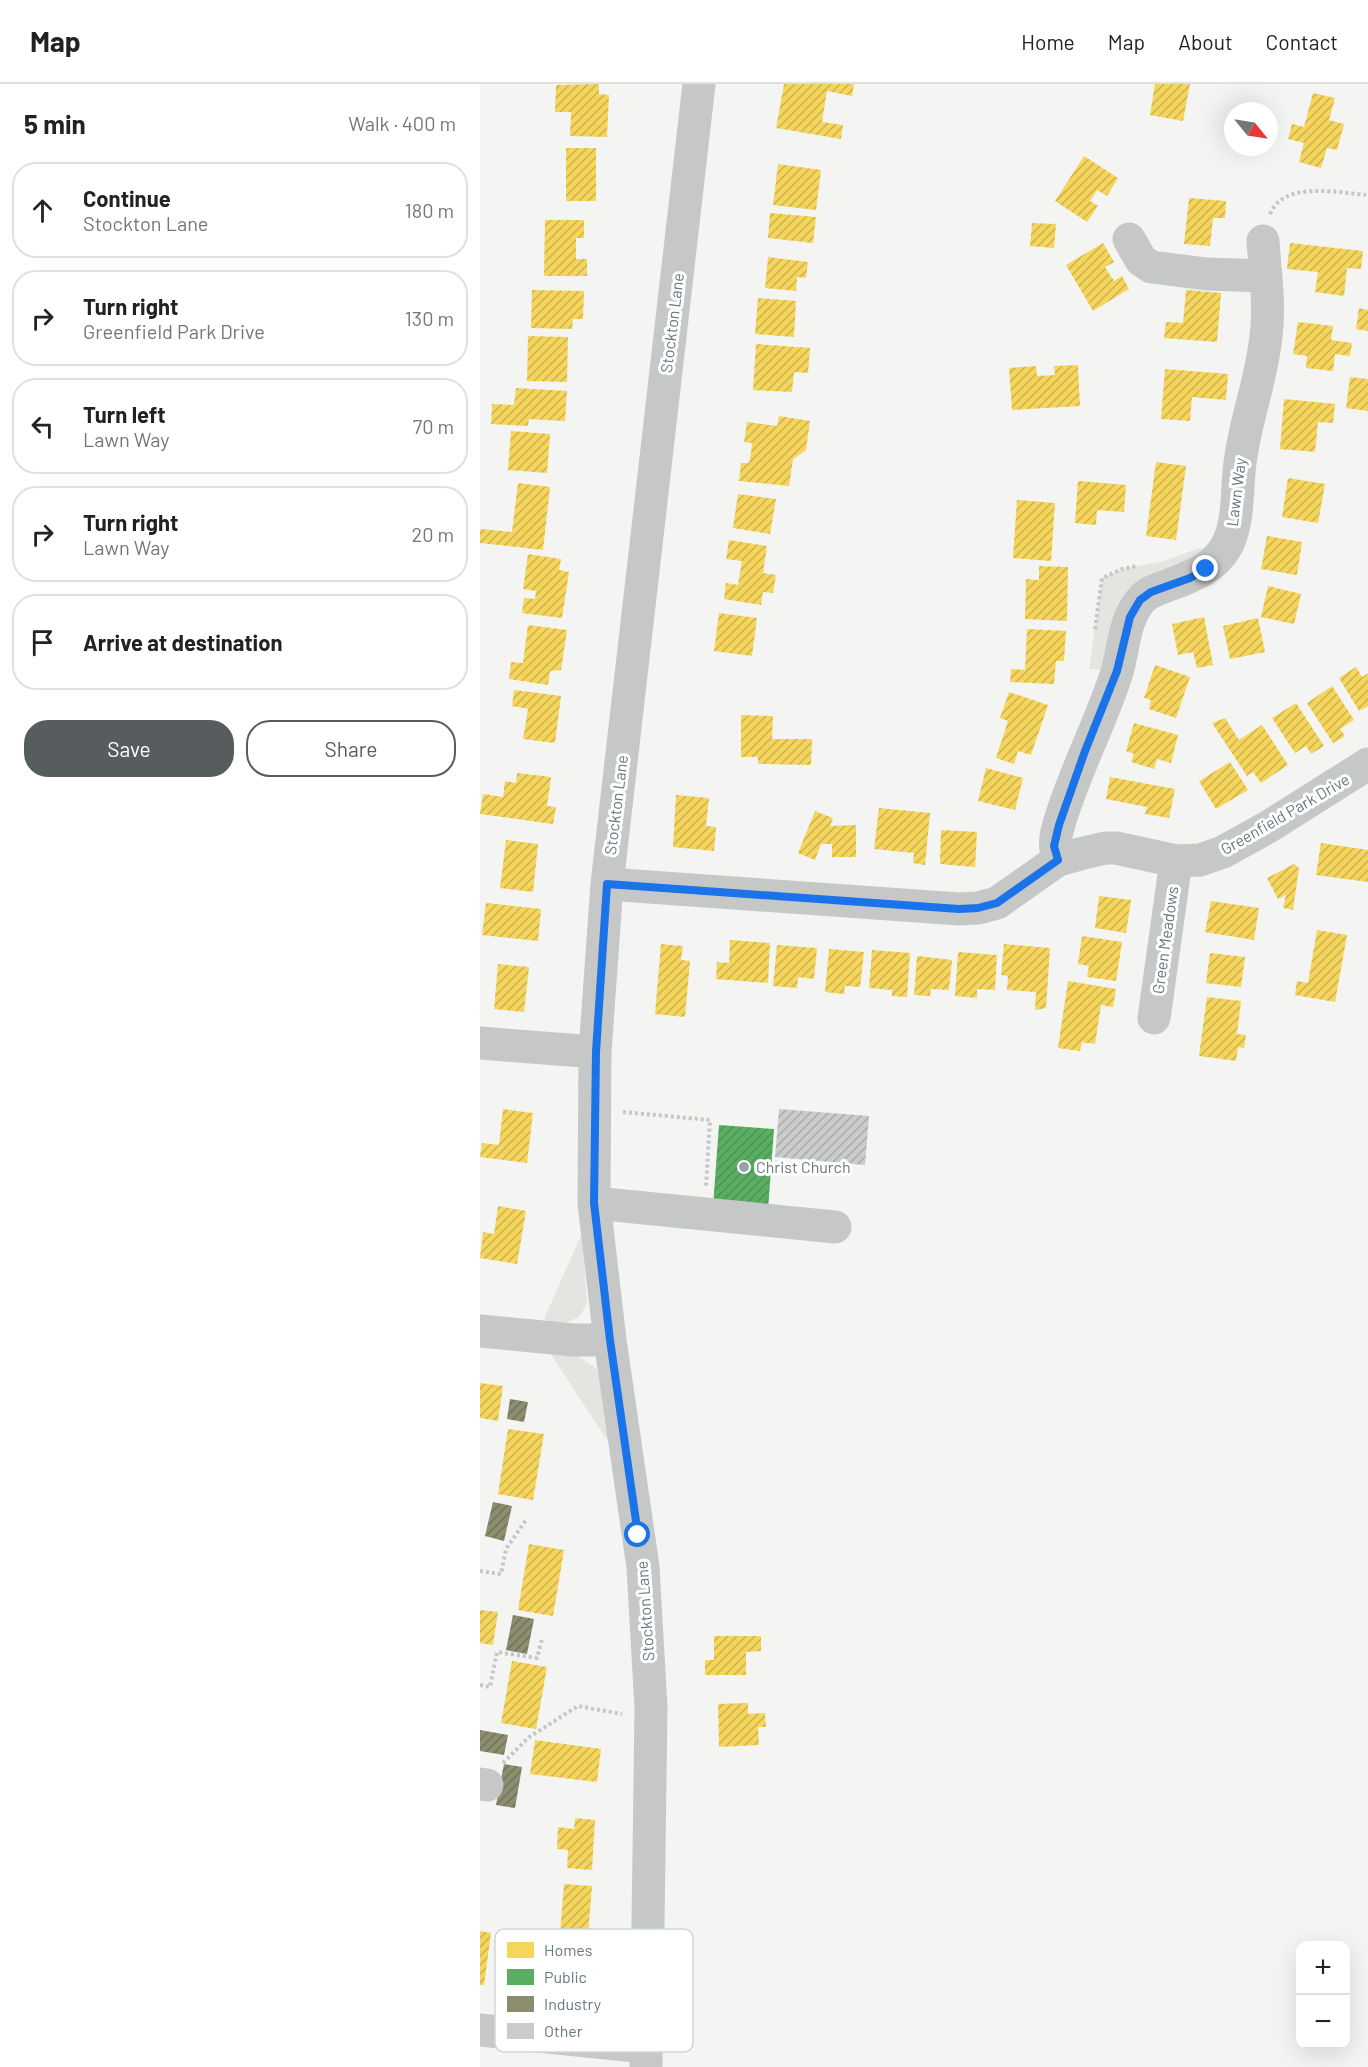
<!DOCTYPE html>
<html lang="en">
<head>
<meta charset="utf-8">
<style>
  :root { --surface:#fff; --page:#f6f6f6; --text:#222; --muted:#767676; --line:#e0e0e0; --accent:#575c5f }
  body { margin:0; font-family:Barlow,sans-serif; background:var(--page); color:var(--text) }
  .controls { position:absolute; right:18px; bottom:18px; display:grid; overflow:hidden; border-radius:12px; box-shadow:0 6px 24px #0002 }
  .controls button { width:54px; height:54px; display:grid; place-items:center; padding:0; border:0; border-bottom:2px solid var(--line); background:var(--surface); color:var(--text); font:30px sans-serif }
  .compass { position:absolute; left:744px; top:18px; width:54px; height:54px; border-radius:50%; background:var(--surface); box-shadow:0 6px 24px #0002; rotate:120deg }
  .stop { position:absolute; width:18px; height:18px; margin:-14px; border:4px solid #1a73e8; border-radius:50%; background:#fff }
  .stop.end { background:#1a73e8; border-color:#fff; box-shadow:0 2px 6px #0008 }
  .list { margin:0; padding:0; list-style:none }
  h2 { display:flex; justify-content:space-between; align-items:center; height:78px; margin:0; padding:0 24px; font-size:26px }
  h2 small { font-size:20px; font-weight:400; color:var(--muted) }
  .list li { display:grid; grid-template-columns:39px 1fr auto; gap:18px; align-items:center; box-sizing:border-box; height:96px; margin:0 12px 12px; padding:0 12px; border:2px solid var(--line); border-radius:24px }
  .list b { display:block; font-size:22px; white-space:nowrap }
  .list p { margin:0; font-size:20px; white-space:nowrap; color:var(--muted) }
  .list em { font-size:20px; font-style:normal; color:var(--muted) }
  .actions { display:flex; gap:12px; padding:18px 24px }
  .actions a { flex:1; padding:14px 0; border:2px solid var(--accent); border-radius:24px; text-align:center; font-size:21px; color:var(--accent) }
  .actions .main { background:var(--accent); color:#fff }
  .icon { flex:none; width:33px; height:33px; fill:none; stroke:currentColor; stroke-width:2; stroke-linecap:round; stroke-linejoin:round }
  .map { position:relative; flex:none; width:888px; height:1983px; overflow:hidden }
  header { display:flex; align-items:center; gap:36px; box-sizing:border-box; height:84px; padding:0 30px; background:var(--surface); border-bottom:2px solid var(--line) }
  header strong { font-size:28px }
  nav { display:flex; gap:33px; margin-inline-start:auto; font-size:21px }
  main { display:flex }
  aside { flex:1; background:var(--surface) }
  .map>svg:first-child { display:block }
</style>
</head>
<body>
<header>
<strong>Map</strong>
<nav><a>Home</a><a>Map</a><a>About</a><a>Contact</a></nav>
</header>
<main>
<aside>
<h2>5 min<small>Walk · 400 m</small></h2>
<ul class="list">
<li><svg class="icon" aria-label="ahead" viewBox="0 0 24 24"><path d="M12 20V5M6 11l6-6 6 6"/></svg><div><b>Continue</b><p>Stockton Lane</p></div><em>180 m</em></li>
<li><svg class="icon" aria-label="right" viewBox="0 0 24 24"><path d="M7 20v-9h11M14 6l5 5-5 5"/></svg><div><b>Turn right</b><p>Greenfield Park Drive</p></div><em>130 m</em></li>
<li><svg class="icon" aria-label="left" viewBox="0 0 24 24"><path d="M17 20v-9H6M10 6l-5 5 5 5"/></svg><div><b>Turn left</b><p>Lawn Way</p></div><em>70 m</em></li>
<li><svg class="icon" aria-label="right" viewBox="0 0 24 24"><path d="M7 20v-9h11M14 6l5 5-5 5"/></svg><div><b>Turn right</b><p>Lawn Way</p></div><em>20 m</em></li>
<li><svg class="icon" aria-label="arrive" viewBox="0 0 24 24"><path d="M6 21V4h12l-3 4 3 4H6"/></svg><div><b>Arrive at destination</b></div></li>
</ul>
<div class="actions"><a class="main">Save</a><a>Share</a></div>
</aside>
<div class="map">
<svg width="888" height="1983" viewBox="0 0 888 1983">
  <defs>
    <pattern id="homes-hatch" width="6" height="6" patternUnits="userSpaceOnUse" patternTransform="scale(1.5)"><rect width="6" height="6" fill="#f6d55c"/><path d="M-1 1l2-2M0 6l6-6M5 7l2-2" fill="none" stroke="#cbb251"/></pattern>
    <pattern id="public-hatch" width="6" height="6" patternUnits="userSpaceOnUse" patternTransform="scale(1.5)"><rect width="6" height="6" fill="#5aae61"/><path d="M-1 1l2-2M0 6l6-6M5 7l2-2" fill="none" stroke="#4e9255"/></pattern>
    <pattern id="industry-hatch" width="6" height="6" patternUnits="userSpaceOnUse" patternTransform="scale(1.5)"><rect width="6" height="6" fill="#8c8c6e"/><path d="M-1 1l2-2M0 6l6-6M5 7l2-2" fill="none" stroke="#71725c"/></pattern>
    <pattern id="building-hatch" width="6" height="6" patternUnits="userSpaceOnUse" patternTransform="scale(1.5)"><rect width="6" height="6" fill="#cacccc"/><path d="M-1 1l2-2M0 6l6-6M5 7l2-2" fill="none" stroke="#a8aaab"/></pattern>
  </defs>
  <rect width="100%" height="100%" fill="#f4f4f3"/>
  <path fill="#e3e6e0" d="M719 464 729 468 703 484 625 586 609 585 622 494 642 485 681 478Z
    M102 1149 107 1220 99 1233 84 1240 76 1241 64 1235Z
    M68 1266 95 1270 117 1285 131 1362Z"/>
  <path fill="url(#homes-hatch)" d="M119 0V10L129 11 127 53 90 52 91 28H75L76 1Z
    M304 0H374L372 12 347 7 342 38 363 41 361 55 296 44Z
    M675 0H710L703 37 670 31Z
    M833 9 855 14 849 36 864 40 857 66 847 64 841 84 819 78 824 59 808 55 812 40 824 43Z
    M86 64H116V117H86Z
    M604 72 638 94 627 112 617 106 610 117 618 122 607 138 575 117Z
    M298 80 341 86 336 126 293 121Z
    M709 114 746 117 745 134H733L730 162 704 160Z
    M290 129 336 133 333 159 288 154Z
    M65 136H104V154H96V175H107V192H64Z
    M552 139 576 140 574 164 550 162Z
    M623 159 634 178 625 183 634 197 642 192 649 205 613 227 586 181Z
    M810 159 883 167 881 185 867 184 864 212 835 208 838 188 807 185Z
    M288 173 328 178 326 194 317 193 316 207 285 204Z
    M52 206 104 207 103 235H93L92 245 51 244Z
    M706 206 741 209 737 258 684 254 686 238 703 239Z
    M278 214 316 217 314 253 275 250Z
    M879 224 888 226V247L876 245Z
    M818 238 853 242 851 256 872 259 870 272 855 270 853 287 826 284 827 272 813 270Z
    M48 252 88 253 87 298 47 297Z
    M276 260 330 264 328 289 314 288 312 308 273 306Z
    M598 281 600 322 532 326 529 284 556 282 557 292 575 291 574 282Z
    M685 285 748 290 746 316 712 313 710 337 681 335Z
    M870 293 888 295V327L866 324Z
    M36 304 87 307 85 337 49 335 48 342 11 340 12 320 34 321Z
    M804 315 855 320 853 339 838 338 835 368 800 365Z
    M299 332 330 337 326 366 313 375 309 402 259 397 261 379H269L271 369 272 359 264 358 267 338 297 342Z
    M31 347 70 350 67 389 28 386Z
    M676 378 706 382 696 456 666 452Z
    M808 394 845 400 838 439 802 433Z
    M598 397 646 401 644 428 617 426 616 441 595 439Z
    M38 399 70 403 63 466 0 459V445L32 448Z
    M258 410 296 415 290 450 253 444Z
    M537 416 575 419 571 477 533 474Z
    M787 452 822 458 817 491 781 485Z
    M249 456 287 462 283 489 296 491 293 509 283 508 281 521 244 515 246 499 258 501 262 477 246 475Z
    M48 470 81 475 79 486 89 488 82 534 42 529 44 514 55 515 56 507 43 505Z
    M559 482 588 483 587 537 545 535 546 495 559 496Z
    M788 502 821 510 814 540 781 533Z
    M239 529 277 534 272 572 234 567Z
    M724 533 733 581 717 584 713 568 698 571 692 540Z
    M778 534 785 568 750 575 743 542Z
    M48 541 87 546 81 586 70 587 68 601 29 595 31 578 43 579Z
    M547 545 586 547 584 577H576L574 600 530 598 531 585 545 586Z
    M675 581 710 593 696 634 669 625 671 616 664 614Z
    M876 583 882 593 888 589V622L879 627 859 594Z
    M852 602 874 636 860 645 865 652 853 659 827 619Z
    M34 606 81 612 75 659 43 655 48 625 32 622Z
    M529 608 568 621 551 671 538 667 534 680 516 674 528 637 520 634Z
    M816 619 844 662 831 670 826 662 815 669 792 634Z
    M261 631 293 632 292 655H332L331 681 278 680V673H261Z
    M745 634 759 656 782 641 808 681 781 699 773 688 767 692 732 639Z
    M654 639 698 651 691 679 677 675 674 685 651 678 654 670 646 667Z
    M750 678 768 706 736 725 719 697Z
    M506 684 543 694 535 726 498 717Z
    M37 689 71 693 67 722 76 723 73 740 0 730 3 710 23 713 25 697 36 699Z
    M630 693 695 705 689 734 665 730 667 723 626 715Z
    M196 711 229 714 226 742 236 743 234 767 193 763Z
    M399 724 450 729 445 781 433 779 434 769 394 765Z
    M335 727 353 734 350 742 376 741V773H352V760H341L335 776 318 769Z
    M461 746 497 748 495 783 460 780Z
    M26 756 58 760 53 808 20 804Z
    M841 759 888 766V798L836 791Z
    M814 780 819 784 813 826 803 824 806 811 798 815 787 794Z
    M619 812 651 816 646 849 615 844Z
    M731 817 779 824 774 856 725 848Z
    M6 819 61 825 58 857 2 851Z
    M837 846 867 851 855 918 815 911 817 897 828 899Z
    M602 852 642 858 636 897 607 893 609 882 598 880Z
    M250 856 290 859 288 899 236 895 237 878 249 879Z
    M181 860 203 862 201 876 210 877 205 933 175 930Z
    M524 860 570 864 566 924 555 926 556 908 527 906 528 892 521 891Z
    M297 861 337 864 334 895 318 893 317 904 293 902Z
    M349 865 384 868 380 903 365 902 364 910 345 908Z
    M392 866 430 869 427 913 412 912V906L389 904Z
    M478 868 517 871 515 906 497 905V914L475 912Z
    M730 869 765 873 761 903 726 899Z
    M437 872 472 876 469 906 451 905 450 912 434 911Z
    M18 880 49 883 44 928 14 925Z
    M588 897 636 905 633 923 621 921 615 960 602 958 600 967 578 964Z
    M727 913 761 917 757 950 766 951 764 964 758 963 756 977 719 972Z
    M23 1025 53 1029 47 1079 0 1073 2 1059 19 1061Z
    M18 1122 46 1127 37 1180 0 1174 3 1148 14 1150Z
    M0 1299 23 1302 18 1337 0 1334Z
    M28 1345 64 1350 53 1416 18 1410Z
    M49 1460 84 1466 73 1532 38 1526Z
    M0 1526 18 1528 13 1561 0 1559Z
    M234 1552H281V1567L266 1568V1591H225V1576H234Z
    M32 1577 67 1583 56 1645 21 1639Z
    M268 1619V1630L285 1629 286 1643H278L279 1661 239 1663 238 1620Z
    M55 1656 121 1665 117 1698 50 1690Z
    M95 1734 115 1736 112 1786 87 1784 88 1766 77 1765 78 1743 94 1745Z
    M84 1800 112 1802 107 1864 79 1862Z
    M0 1847 11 1849 4 1901H0Z"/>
  <path fill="url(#public-hatch)" d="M239 1041 294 1045 288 1126 233 1122Z"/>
  <path fill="url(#industry-hatch)" d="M30 1315 48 1318 44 1338 27 1335Z
    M13 1418 32 1422 24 1457 5 1452Z
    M33 1531 54 1535 47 1570 26 1566Z
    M0 1646 28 1651 24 1671 0 1667Z
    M24 1680 42 1683 35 1724 16 1721Z"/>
  <path fill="url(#building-hatch)" d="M299 1025 389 1032 385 1081 295 1073Z"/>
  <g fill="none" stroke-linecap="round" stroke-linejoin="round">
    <path stroke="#c4c6c7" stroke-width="4" stroke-dasharray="3 3" stroke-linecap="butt" d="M790 130C804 96 859 109 888 111
      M615 545 622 494 642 485 657 482
      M143 1028 230 1036 226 1103
      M0 1487 21 1490 26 1465 46 1436
      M0 1601 10 1603 17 1568 57 1574 62 1555
      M23 1679 48 1654 98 1622 142 1630"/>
    <path stroke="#c6c8c8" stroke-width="33" d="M649 155 661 176 671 183 726 190 785 192
      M578 776C574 763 575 753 579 740 594 688 621 639 637 588 644 564 644 534 662 515 669 507 679 505 689 501 714 492 738 482 749 457 760 431 756 399 761 372 767 331 782 293 786 252 790 221 785 188 783 157
      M127 800 479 825 498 824 517 819 578 776 600 770 625 764H636L696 777 720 776 743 768 788 743 888 680
      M674 934 696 777
      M0 959 115 968
      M114 1119 355 1143
      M0 1247 94 1256H130
      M0 1700 7 1701
      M0 1946 165 1963
      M166 1983 171 1624 163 1483 130 1256 114 1119 115 968 127 800 219 0"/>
  </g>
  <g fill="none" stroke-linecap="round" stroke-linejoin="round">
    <path stroke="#1a73e8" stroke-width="8" d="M158 1451 130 1256 114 1119 116 968 127 800 479 825 498 824 517 819 578 776 574 762 579 741 605 667 637 587 650 533 660 516 671 508 710 494 726 485"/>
  </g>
  <circle fill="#98a3a9" stroke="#fff" stroke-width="2" cx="264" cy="1083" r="6"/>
  <g text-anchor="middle" stroke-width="6" stroke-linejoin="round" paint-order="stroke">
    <g font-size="16" fill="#667881" stroke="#fff">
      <text transform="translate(192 239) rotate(-83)" y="6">Stockton Lane</text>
      <text transform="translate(756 408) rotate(-83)" y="6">Lawn Way</text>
      <text transform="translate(136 721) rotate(-83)" y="6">Stockton Lane</text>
      <text transform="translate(805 730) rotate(-30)" y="6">Greenfield Park Drive</text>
      <text transform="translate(685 856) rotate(-82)" y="6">Green Meadows</text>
      <text transform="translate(165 1527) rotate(-94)" y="6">Stockton Lane</text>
    </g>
    <g font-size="16" fill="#667881" stroke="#fff" text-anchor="start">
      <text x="276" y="1089">Christ Church</text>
    </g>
  </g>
  <rect x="15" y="1845" width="198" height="123" rx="9" fill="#fff" stroke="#d1d6d9" stroke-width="1.5"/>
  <rect x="27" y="1858" width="27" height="16" fill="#f6d55c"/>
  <rect x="27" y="1885" width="27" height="16" fill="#5aae61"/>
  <rect x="27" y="1912" width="27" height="16" fill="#8c8c6e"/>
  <rect x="27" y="1939" width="27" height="16" fill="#cacccc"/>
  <g font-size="16" fill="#667881">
    <text x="64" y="1872">Homes</text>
    <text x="64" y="1899">Public</text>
    <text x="64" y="1926">Industry</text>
    <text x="64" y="1953">Other</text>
  </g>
</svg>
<div class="controls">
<button>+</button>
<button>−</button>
</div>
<svg class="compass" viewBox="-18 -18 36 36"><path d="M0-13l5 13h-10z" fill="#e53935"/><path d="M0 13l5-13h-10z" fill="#767676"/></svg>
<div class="stop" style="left:158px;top:1451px"></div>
<div class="stop end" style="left:726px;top:485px"></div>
</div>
</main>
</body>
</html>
